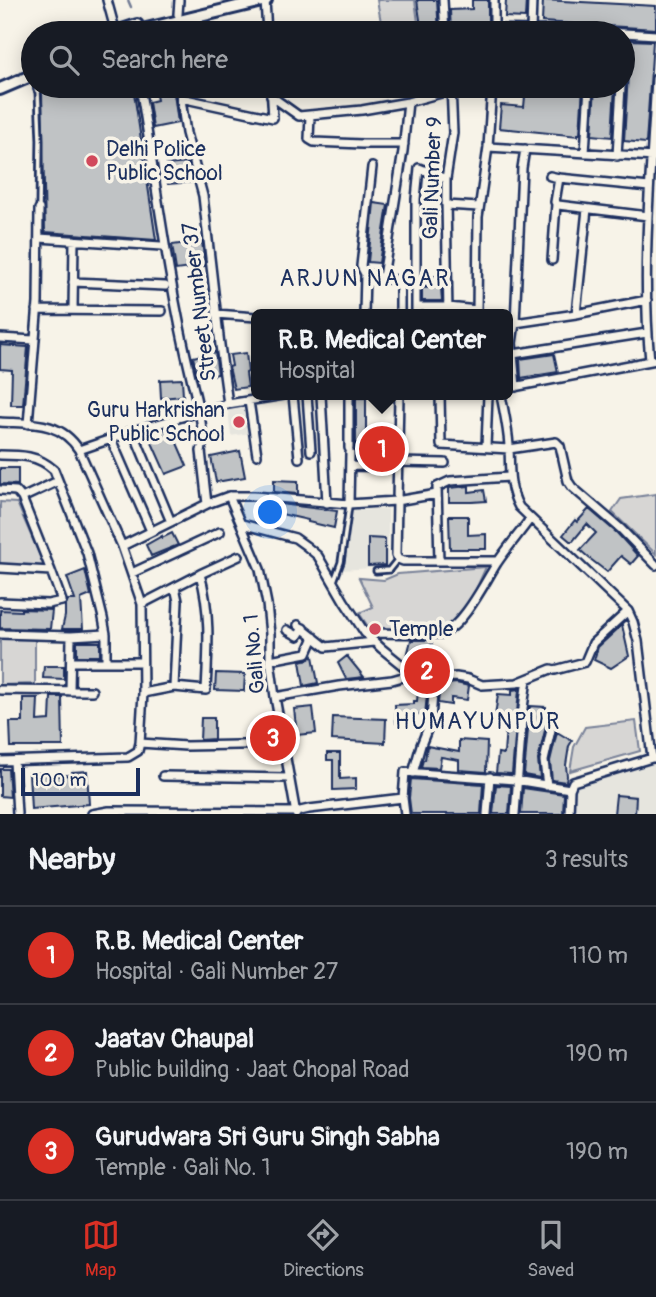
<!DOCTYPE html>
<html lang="en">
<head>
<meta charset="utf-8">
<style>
  :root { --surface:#171b24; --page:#20242c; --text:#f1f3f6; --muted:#9ea1a6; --line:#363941; --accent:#d93025 }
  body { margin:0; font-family:Pangolin,sans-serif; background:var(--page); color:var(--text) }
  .scale { position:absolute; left:21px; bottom:18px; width:119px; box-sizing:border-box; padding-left:7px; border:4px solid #1b2f5e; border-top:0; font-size:19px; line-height:24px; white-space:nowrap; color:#1b2f5e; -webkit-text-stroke:5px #f7f3e8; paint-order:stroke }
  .you { position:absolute; left:271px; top:513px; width:24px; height:24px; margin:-18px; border:5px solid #fff; border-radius:50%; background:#1a73e8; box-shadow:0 0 0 10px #1a73e833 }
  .badge { display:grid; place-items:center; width:46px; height:46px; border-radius:50%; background:var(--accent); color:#fff; font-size:23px; font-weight:700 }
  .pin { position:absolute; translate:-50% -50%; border:4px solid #fff; box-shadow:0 2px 7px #0006 }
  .popup { position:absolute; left:251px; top:309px; width:262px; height:91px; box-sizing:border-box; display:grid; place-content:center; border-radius:10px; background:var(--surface); filter:drop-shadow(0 2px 5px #0005); font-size:23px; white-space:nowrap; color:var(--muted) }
  .popup b { font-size:26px; color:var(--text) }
  .popup::after { content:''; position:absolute; left:50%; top:100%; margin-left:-14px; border:14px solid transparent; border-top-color:var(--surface) }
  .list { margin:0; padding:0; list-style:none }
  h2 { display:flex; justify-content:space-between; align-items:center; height:91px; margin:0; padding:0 28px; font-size:30px }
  h2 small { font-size:23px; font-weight:400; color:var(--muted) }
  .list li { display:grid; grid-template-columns:46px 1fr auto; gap:21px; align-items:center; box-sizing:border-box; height:98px; padding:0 28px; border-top:2px solid var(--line) }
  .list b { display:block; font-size:26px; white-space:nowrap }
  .list p { margin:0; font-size:23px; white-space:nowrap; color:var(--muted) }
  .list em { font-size:23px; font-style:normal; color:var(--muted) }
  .icon { flex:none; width:38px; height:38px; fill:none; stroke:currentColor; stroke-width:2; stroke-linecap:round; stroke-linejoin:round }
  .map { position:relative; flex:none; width:656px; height:814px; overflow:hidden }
  .search { position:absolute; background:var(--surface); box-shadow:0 4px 18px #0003; left:21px; right:21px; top:21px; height:77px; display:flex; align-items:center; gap:18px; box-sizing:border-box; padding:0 24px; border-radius:38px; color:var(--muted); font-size:26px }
  .sheet { height:385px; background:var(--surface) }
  nav { display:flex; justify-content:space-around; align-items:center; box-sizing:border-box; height:98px; border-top:2px solid var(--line); background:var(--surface); font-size:19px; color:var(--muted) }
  nav a { display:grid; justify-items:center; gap:4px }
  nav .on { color:var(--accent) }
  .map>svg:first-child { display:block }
</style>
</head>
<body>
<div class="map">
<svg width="656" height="814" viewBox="0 0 656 814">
  <rect width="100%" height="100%" fill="#f7f3e8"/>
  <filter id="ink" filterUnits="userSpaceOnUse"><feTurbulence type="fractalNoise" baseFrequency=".0143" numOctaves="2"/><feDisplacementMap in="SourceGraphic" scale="14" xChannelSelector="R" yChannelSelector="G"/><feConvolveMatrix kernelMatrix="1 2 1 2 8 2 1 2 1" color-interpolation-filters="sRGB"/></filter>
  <g filter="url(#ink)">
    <path fill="#e6e5de" d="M247 408 250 433 231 436 228 410Z
      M388 509V567L342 570 351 510Z
      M652 761H656V814H573L575 785Z"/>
    <path fill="#d7d6d4" stroke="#798299" stroke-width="2" d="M377 0H415L419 30 408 32 407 33H383Z
      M656 494V554L612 512 621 499Z
      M0 502 17 503 46 570 0 565Z
      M486 567 472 598 447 627 436 632 371 631 359 613 373 607 359 578 384 580 398 574Z
      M0 637H35V684L0 685Z
      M636 721 640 751 570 771 574 747 585 727Z"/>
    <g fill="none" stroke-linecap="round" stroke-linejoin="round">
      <path stroke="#727c95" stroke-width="2.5" d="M128 0 131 7"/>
    </g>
    <path fill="#c0c3c5" stroke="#1b2f5e" stroke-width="2" d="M417 0H437L439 33H422Z
      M472 0H488V33H451L450 10 472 9Z
      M506 0H526L525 18 505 17Z
      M543 0 656 6V29L542 22Z
      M630 40 653 41 646 143 624 141Z
      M44 86H133L156 240 45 232 42 93Z
      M154 86H173L178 123 153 128 149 102 157 100Z
      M526 86H583L580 134H578V136L499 128 501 105 524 107Z
      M595 86H615L612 137 592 135Z
      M188 163 193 182 168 184 166 165Z
      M374 203 388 205 379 263 368 262Z
      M202 241 205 266 176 270 172 245Z
      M441 287 442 301H422V288Z
      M0 345 28 347 23 405H11L12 370 0 369Z
      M215 352 218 374 198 378 193 357Z
      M246 353 248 372 246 373 248 387 234 389 229 367 232 366 230 355Z
      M554 354 558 372 521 378 520 359Z
      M182 379 183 396 161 398 160 380Z
      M356 398H366V445L388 446 387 455H356Z
      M170 427 187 466 166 474 149 436Z
      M240 451 245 477 216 482 211 457Z
      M0 468H18V485L0 484Z
      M274 480 298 481V494L274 492Z
      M469 486V492L484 490 486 501 472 502H449V488Z
      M280 504 337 511 334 528 308 522V520L277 513Z
      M589 509 617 533 638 556 631 564 621 556 607 572 589 558 580 550 596 533 587 524 573 541H570L563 535 575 520 577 522Z
      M449 516H468V535L486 534V549H450Z
      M172 533 178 545 151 556 146 545 162 536V538Z
      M368 538 385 539V565L368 566Z
      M85 570 91 595 81 599 83 629H62L65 616V606L68 600H75L67 577Z
      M21 609 52 610 50 629 0 628V610L21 611Z
      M622 625 629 656 611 668 594 660 598 647Z
      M411 640H432L428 671 416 668 406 660Z
      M77 642H100V656H77Z
      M313 656 318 683 304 686 300 661 309 659Z
      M347 656 364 677 346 679 338 663Z
      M44 666H64V679L43 678Z
      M216 673 245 674 244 691 215 690Z
      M419 682 428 684 425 715 406 714 407 723H396L395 705 414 704V701H417Z
      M456 683 469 686 467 700 451 698V705L438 703 440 685Z
      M519 689 512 774 496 773 498 753 504 754 506 726 494 724 498 694 512 695V690Z
      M51 697H62L63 746H42V747H11L10 722H23V698H38L37 721 50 720Z
      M530 706 546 707V726L538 760 540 778 524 775Z
      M313 707 316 733 297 735 294 709Z
      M333 717 386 719 385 743 332 740Z
      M201 718H214V739L200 740Z
      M557 732 572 741 569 746 566 765 567 776 566 782 552 780 550 761Z
      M459 740 487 742 486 772 459 770V760L441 757 439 768 421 767 423 760H425L427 746 459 752Z
      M327 753H340V779L356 778V789L333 790V760H327Z
      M0 769H8L10 797 0 796Z
      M87 771 89 804 31 809 29 773H47V776L72 775V772Z
      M411 779 483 784 481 814H411L409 798Z
      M496 785 511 786 509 814H493Z
      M523 788 564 794 563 814H521Z
      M616 795 636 797 635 814H614Z"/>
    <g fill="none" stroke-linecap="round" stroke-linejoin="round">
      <defs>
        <path id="lane" d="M454 90 491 92
          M38 91 40 140 39 209
          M376 571 389 570 397 560
          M334 581 341 562 349 506"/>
        <path id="street" d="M107 0 116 33
          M265 0 267 33
          M443 0 445 33
          M532 0 531 30 592 31 656 35
          M178 14 179 0
          M494 29 531 30
          M494 33V0
          M623 61 624 33
          M38 86V89
          M140 86C156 183 168 281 191 377 195 395 207 435 201 451L207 504
          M179 86 186 133 203 196 220 345 228 404
          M271 96 299 116 362 110 408 102 452 90
          M181 98 273 118 271 86
          M310 115 309 139 314 142 362 144H404
          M488 147 655 157
          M585 153 589 86
          M617 156 621 86
          M372 167 361 266 365 274 400 281H447
          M550 176 559 178 649 187
          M559 178 555 202 558 205 648 216
          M446 205 479 207
          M39 238 161 246
          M552 260 556 204
          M383 277 403 151 408 102
          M400 281V314
          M73 282 165 286
          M416 307H448L477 310
          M37 310 162 311
          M73 310 74 240
          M216 314 256 317
          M364 314 365 274
          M416 314V199L419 168 446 179
          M448 314 446 200V179L453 133 451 86
          M477 314 478 217 488 147 492 86
          M576 314 587 209
          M515 323 576 314 647 300
          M0 338 34 340
          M513 354 647 333
          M650 361C641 267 651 173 656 79
          M516 387 512 343 515 323 522 168 525 149
          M508 388 656 360
          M293 395 299 458
          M307 395 311 451
          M321 395 327 503
          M349 395V448
          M399 395 396 555 398 559 403 561H498
          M440 395 441 445 509 449 556 442 560 446 568 481 572 487 621 529 656 565
          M501 395C504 412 508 428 509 446 510 467 508 487 519 507L628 611 633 622 638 641 652 758H656
          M249 401 257 455
          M0 422C31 424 60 420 79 450L122 546 142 604 143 693 140 743 138 751 128 757 0 761
          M28 424 38 303 39 209
          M133 431 171 522
          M486 447 488 395
          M79 450 111 439
          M0 455C21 455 38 455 54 470L87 553 103 618 106 634V661
          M398 462 445 463
          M350 466 398 467
          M0 490 16 491 22 498 51 571 0 568
          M229 496 260 569 267 604 270 634V660L275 697 296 814
          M22 498 58 481
          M349 504 350 453
          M242 524 295 538 306 546 318 556 344 601 365 633 381 648 413 674
          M151 531 111 439 129 432 228 404 284 395
          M122 546 207 504 229 496H254L349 504 396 501 437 494
          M439 561 437 487 450 481 509 477
          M132 573 220 532
          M0 602 48 604 62 601 51 571
          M142 604 200 574 239 556
          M298 625 326 647 374 642
          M287 630 298 636 303 628
          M366 633 440 634C462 629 485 582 497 563 507 548 519 534 530 519
          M0 634 71 636 106 634
          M270 660 307 653 314 637
          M71 662H142
          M174 687 178 601 175 587
          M0 690 92 691
          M70 691 71 636
          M143 693 174 687 206 690C208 651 211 612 200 574
          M275 697 339 686 392 680 413 674 434 679 456 677 468 679 482 685 517 683 551 669 555 670 585 662 593 643 628 611
          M140 743 186 746 283 744
          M14 761 17 814
          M413 773 421 745 431 720 434 679
          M163 776 289 778
          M547 786 544 761 551 730
          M92 814 109 811 296 812 309 809 403 798
          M405 814 403 798 405 772 515 780 570 789
          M487 814 490 777
          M515 814 523 708 527 679
          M569 814 570 789 573 782 652 758"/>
        <path id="secondary" d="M113 33 137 25
          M130 33 266 0
          M0 89 33 75"/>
      </defs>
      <use href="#lane" stroke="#1b2f5e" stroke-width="9"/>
      <use href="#street" stroke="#1b2f5e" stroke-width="12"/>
      <use href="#secondary" stroke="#1b2f5e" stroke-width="16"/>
      <use href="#lane" stroke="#f7f3e8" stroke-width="3.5"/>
      <use href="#street" stroke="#f7f3e8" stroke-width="7"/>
      <use href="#secondary" stroke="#f7f3e8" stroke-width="10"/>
    </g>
  </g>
  <g fill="#d1495b" stroke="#f7f3e8" stroke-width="2.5">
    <circle cx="92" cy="161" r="7"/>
    <circle cx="239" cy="422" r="7"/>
    <circle cx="375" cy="629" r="7"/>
  </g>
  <g text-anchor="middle" stroke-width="7" stroke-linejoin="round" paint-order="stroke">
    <g font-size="21" fill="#1b2f5e" stroke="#f7f3e8" text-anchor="start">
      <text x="106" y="156">Delhi Police<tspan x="106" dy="24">Public School</tspan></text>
      <text x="225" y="417" text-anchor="end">Guru Harkrishan<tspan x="225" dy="24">Public School</tspan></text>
      <text x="389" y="636">Temple</text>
    </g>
    <g font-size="21" fill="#1b2f5e" stroke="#f7f3e8">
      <text transform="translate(432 178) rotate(-88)" y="7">Gali Number 9</text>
      <text transform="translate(199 302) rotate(-97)" y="7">Street Number 37</text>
      <text transform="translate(254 654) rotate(-95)" y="7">Gali No. 1</text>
    </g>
    <g font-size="23" letter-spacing="2" fill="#1b2f5e" stroke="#f7f3e8">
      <text x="365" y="286">ARJUN NAGAR</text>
      <text x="478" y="729">HUMAYUNPUR</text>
    </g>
  </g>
</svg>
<div class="scale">100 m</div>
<div class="you"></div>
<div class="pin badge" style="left:382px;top:449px">1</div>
<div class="popup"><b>R.B. Medical Center</b>Hospital</div>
<div class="pin badge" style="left:427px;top:671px">2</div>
<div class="pin badge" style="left:273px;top:738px">3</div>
<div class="search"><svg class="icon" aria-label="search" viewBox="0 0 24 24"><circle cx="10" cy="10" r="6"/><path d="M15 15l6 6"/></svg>Search here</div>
</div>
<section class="sheet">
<h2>Nearby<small>3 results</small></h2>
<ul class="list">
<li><span class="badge">1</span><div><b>R.B. Medical Center</b><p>Hospital · Gali Number 27</p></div><em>110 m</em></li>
<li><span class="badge">2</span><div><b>Jaatav Chaupal</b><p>Public building · Jaat Chopal Road</p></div><em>190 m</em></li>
<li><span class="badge">3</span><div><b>Gurudwara Sri Guru Singh Sabha</b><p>Temple · Gali No. 1</p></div><em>190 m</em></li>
</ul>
</section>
<nav>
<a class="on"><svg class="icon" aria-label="map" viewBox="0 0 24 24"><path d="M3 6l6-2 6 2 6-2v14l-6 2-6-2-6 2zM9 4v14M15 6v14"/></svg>Map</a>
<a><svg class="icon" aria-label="directions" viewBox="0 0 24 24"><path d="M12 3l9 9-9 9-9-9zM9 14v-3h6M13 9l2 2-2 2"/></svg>Directions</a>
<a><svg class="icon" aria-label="saved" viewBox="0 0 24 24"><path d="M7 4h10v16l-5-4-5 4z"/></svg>Saved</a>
</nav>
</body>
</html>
